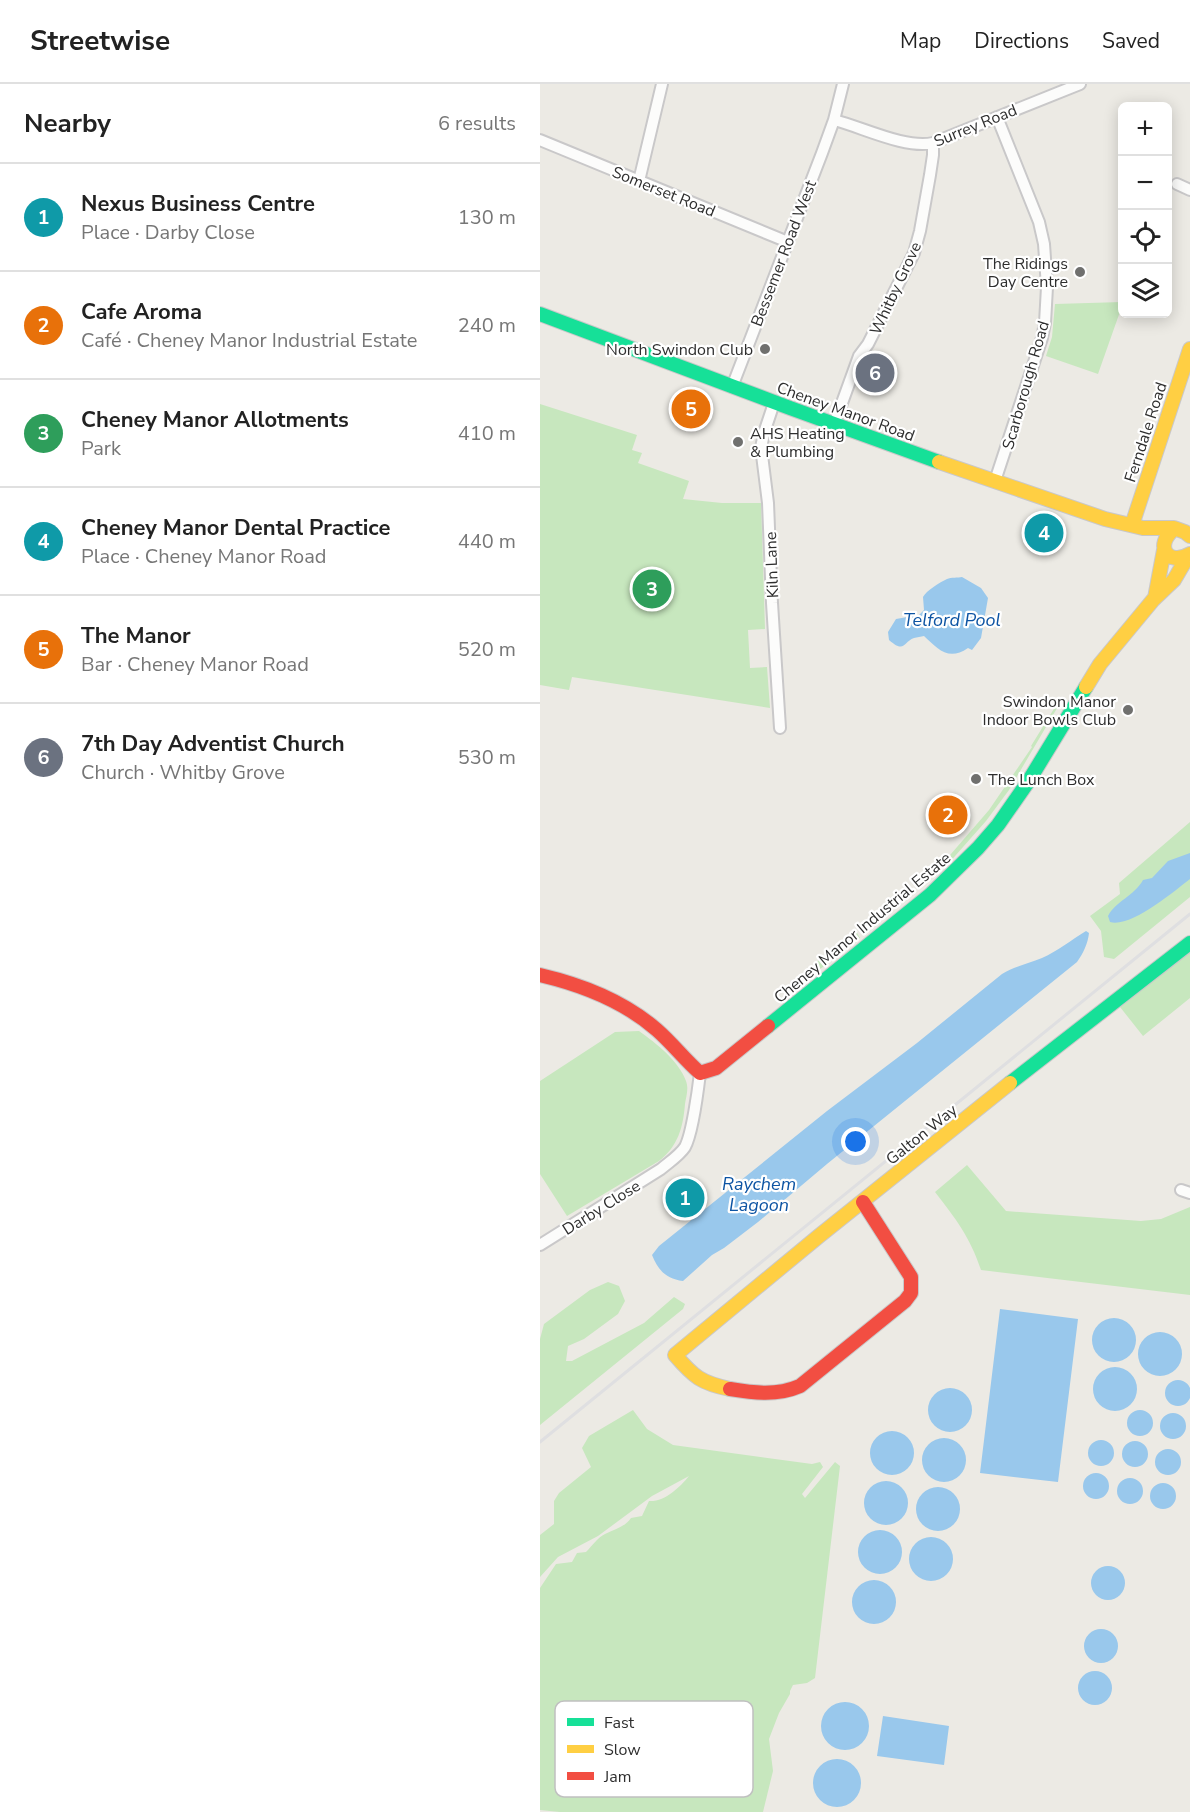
<!DOCTYPE html>
<html lang="en">
<head>
<meta charset="utf-8">
<style>
  :root { --surface:#fff; --page:#f2f2f2; --text:#222; --muted:#767676; --line:#e0e0e0; --accent:#d93025 }
  body { margin:0; font-family:"Nunito Sans",sans-serif; background:var(--page); color:var(--text) }
  .controls { position:absolute; right:18px; top:18px; display:grid; overflow:hidden; border-radius:9px; box-shadow:0 3px 15px #0003 }
  .controls button { width:54px; height:54px; display:grid; place-items:center; padding:0; border:0; border-bottom:2px solid var(--line); background:var(--surface); color:var(--text); font:30px sans-serif }
  .you { position:absolute; left:316px; top:1058px; width:21px; height:21px; margin:-15px; border:4px solid #fff; border-radius:50%; background:#1a73e8; box-shadow:0 0 0 9px #1a73e833 }
  .badge { display:grid; place-items:center; width:39px; height:39px; border-radius:50%; background:var(--accent); color:#fff; font-size:20px; font-weight:700 }
  .pin { position:absolute; translate:-50% -50%; border:3px solid #fff; box-shadow:0 2px 6px #0006 }
  .list { margin:0; padding:0; list-style:none }
  h2 { display:flex; justify-content:space-between; align-items:center; height:78px; margin:0; padding:0 24px; font-size:26px }
  h2 small { font-size:20px; font-weight:400; color:var(--muted) }
  .list li { display:grid; grid-template-columns:39px 1fr auto; gap:18px; align-items:center; box-sizing:border-box; height:108px; padding:0 24px; border-top:2px solid var(--line) }
  .list b { display:block; font-size:22px; white-space:nowrap }
  .list p { margin:0; font-size:20px; white-space:nowrap; color:var(--muted) }
  .list em { font-size:20px; font-style:normal; color:var(--muted) }
  .icon { flex:none; width:33px; height:33px; fill:none; stroke:currentColor; stroke-width:2; stroke-linecap:round; stroke-linejoin:round }
  .map { position:relative; flex:none; width:650px; height:1728px; overflow:hidden }
  header { display:flex; align-items:center; gap:36px; box-sizing:border-box; height:84px; padding:0 30px; background:var(--surface); border-bottom:2px solid var(--line) }
  header strong { font-size:28px }
  nav { display:flex; gap:33px; margin-inline-start:auto; font-size:21px }
  main { display:flex }
  aside { flex:1; background:var(--surface) }
  .map>svg:first-child { display:block }
</style>
</head>
<body>
<header>
<strong>Streetwise</strong>
<nav><a>Map</a><a>Directions</a><a>Saved</a></nav>
</header>
<main>
<aside>
<h2>Nearby<small>6 results</small></h2>
<ul class="list">
<li><span class="badge" style="background:#0f9aa8">1</span><div><b>Nexus Business Centre</b><p>Place · Darby Close</p></div><em>130 m</em></li>
<li><span class="badge" style="background:#e8710a">2</span><div><b>Cafe Aroma</b><p>Café · Cheney Manor Industrial Estate</p></div><em>240 m</em></li>
<li><span class="badge" style="background:#2e9e5b">3</span><div><b>Cheney Manor Allotments</b><p>Park</p></div><em>410 m</em></li>
<li><span class="badge" style="background:#0f9aa8">4</span><div><b>Cheney Manor Dental Practice</b><p>Place · Cheney Manor Road</p></div><em>440 m</em></li>
<li><span class="badge" style="background:#e8710a">5</span><div><b>The Manor</b><p>Bar · Cheney Manor Road</p></div><em>520 m</em></li>
<li><span class="badge" style="background:#6b7280">6</span><div><b>7th Day Adventist Church</b><p>Church · Whitby Grove</p></div><em>530 m</em></li>
</ul>
</aside>
<div class="map">
<svg width="650" height="1728" viewBox="0 0 650 1728">
  <rect width="100%" height="100%" fill="#eceae4"/>
  <path fill="#c7e7be" d="M582 218V222L558 290 506 272 512 253 515 220Z
    M0 320 97 351 92 366 102 369 98 379 149 397 143 415 182 419H221L225 545 208 546 210 584 227 583 230 624 32 593 29 606 0 601Z
    M523 614 469 706 446 737 408 780 399 787 398 785 449 726 492 663 491 662 520 615Z
    M650 738V813L574 875 564 873 561 847 550 832 580 810 579 799Z
    M314 848 317 849 320 854 279 886H276L273 881 274 880Z
    M650 868V914L603 952 580 923Z
    M99 947C117 960 138 976 146 997 149 1005 146 1013 145 1020 143 1044 138 1062 119 1077L27 1132 0 1090V997L75 948Z
    M427 1081 466 1127 601 1137 621 1135 650 1123V1211L441 1186C430 1153 416 1135 395 1108Z
    M68 1198 79 1202 85 1217 78 1230 44 1255 28 1262 26 1277H32L104 1239 134 1213 145 1220 143 1225 0 1341V1255L4 1240 50 1206Z
    M93 1326 107 1345 133 1361 272 1380 280 1378 283 1383 262 1410 265 1414 295 1378 300 1382 275 1594 267 1599 253 1601 250 1607V1610L239 1629 229 1655 233 1687 223 1728H20L0 1726V1504L16 1480 32 1478 37 1469 46 1468C52 1462 58 1453 65 1450 75 1445 85 1443 91 1434L102 1432 109 1417C125 1418 140 1403 149 1392L112 1412 58 1452 18 1473 0 1493V1451L14 1440V1417L19 1409 51 1383 42 1364 49 1352Z"/>
  <path fill="#99c8ec" d="M422 493 441 504 448 514 441 554 432 566 428 564C408 578 397 564 384 552 381 553 377 553 374 554 363 558 365 570 349 556L348 548 356 535 379 531 384 526 383 513C386 507 400 498 407 495 411 493 418 494 422 493Z
    M650 769V795C633 808 591 844 570 838L568 832C576 817 594 812 603 796L612 794 628 777Z
    M546 847 549 849C548 859 543 870 537 878L287 1080 218 1138 184 1164 172 1171 143 1197C126 1195 118 1186 112 1171L119 1162 287 1027 377 959 462 890C475 882 488 880 502 874 518 867 531 856 546 847Z
    M460 1225 538 1235 518 1398 440 1389Z
    M552 1256a22 22 0 1 1 44 0a22 22 0 1 1-44 0Z
    M598 1270a22 22 0 1 1 44 0a22 22 0 1 1-44 0Z
    M553 1305a22 22 0 1 1 44 0a22 22 0 1 1-44 0Z
    M625 1309a13 13 0 1 1 26 0a13 13 0 1 1-26 0Z
    M388 1326a22 22 0 1 1 44 0a22 22 0 1 1-44 0Z
    M587 1339a13 13 0 1 1 26 0a13 13 0 1 1-26 0Z
    M620 1342a13 13 0 1 1 26 0a13 13 0 1 1-26 0Z
    M330 1369a22 22 0 1 1 44 0a22 22 0 1 1-44 0Z
    M382 1376a22 22 0 1 1 44 0a22 22 0 1 1-44 0Z
    M548 1369a13 13 0 1 1 26 0a13 13 0 1 1-26 0Z
    M582 1370a13 13 0 1 1 26 0a13 13 0 1 1-26 0Z
    M615 1378a13 13 0 1 1 26 0a13 13 0 1 1-26 0Z
    M543 1402a13 13 0 1 1 26 0a13 13 0 1 1-26 0Z
    M577 1407a13 13 0 1 1 26 0a13 13 0 1 1-26 0Z
    M324 1419a22 22 0 1 1 44 0a22 22 0 1 1-44 0Z
    M610 1412a13 13 0 1 1 26 0a13 13 0 1 1-26 0Z
    M376 1425a22 22 0 1 1 44 0a22 22 0 1 1-44 0Z
    M318 1468a22 22 0 1 1 44 0a22 22 0 1 1-44 0Z
    M369 1475a22 22 0 1 1 44 0a22 22 0 1 1-44 0Z
    M551 1499a17 17 0 1 1 34 0a17 17 0 1 1-34 0Z
    M312 1518a22 22 0 1 1 44 0a22 22 0 1 1-44 0Z
    M544 1562a17 17 0 1 1 34 0a17 17 0 1 1-34 0Z
    M538 1604a17 17 0 1 1 34 0a17 17 0 1 1-34 0Z
    M281 1642a24 24 0 1 1 48 0a24 24 0 1 1-48 0Z
    M343 1632 409 1642 404 1681 337 1672Z
    M273 1699a24 24 0 1 1 48 0a24 24 0 1 1-48 0Z"/>
  <g fill="none" stroke-linecap="round" stroke-linejoin="round">
    <defs>
      <path id="street" d="M294 36C322 43 365 65 393 59L540 0
        M0 56 248 158
        M99 97 122 0
        M637 100 650 106
        M192 303 282 69 294 36 303 0
        M234 319 225 346 221 363 228 419 232 519 240 644
        M294 341 319 272 328 260 374 169 380 147 390 91 393 71V59
        M455 397 502 254 505 239 507 203 504 160 499 138 457 33
        M641 1106 650 1109
        M0 1161 121 1085C129 1078 139 1072 145 1063 152 1050 158 1006 160 989"/>
      <path id="fast" d="M0 230 250 324 399 378
        M228 942 390 811 438 764 458 741 488 698 546 603
        M470 999 650 859"/>
      <path id="slow" d="M399 378 565 435 603 444H634L645 448 650 452
        M592 441 650 265
        M634 445C614 461 627 483 650 470
        M615 514 624 466
        M546 603 560 580 613 516 634 496 648 472
        M190 1305C161 1299 154 1293 135 1271L279 1152 470 999"/>
      <path id="jam" d="M0 891C43 901 84 917 117 946 132 959 145 976 160 989L176 984 228 942
        M190 1305C214 1309 237 1312 260 1302L365 1217 371 1209V1193L323 1118"/>
    </defs>
    <use href="#street" stroke="#c9c8c9" stroke-width="14"/>
    <use href="#fast" stroke="#c9c8c9" stroke-width="16"/>
    <use href="#slow" stroke="#c9c8c9" stroke-width="16"/>
    <use href="#jam" stroke="#c9c8c9" stroke-width="16"/>
    <use href="#street" stroke="#fcfcfb" stroke-width="10"/>
    <use href="#fast" stroke="#16e098" stroke-width="14"/>
    <use href="#slow" stroke="#ffcf43" stroke-width="14"/>
    <use href="#jam" stroke="#f24e42" stroke-width="14"/>
    <path stroke="#dfdfe1" stroke-width="3" d="M0 1358 650 830"/>
  </g>
  <g fill="#70706e" stroke="#fff" stroke-width="2">
    <circle cx="540" cy="188" r="6"/>
    <circle cx="225" cy="265" r="6"/>
    <circle cx="198" cy="358" r="6"/>
    <circle cx="588" cy="626" r="6"/>
    <circle cx="436" cy="695" r="6"/>
  </g>
  <g text-anchor="middle" stroke-width="4.5" stroke-linejoin="round" paint-order="stroke">
    <g font-size="16" fill="#2e2e2e" stroke="#fff">
      <text transform="translate(435 41) rotate(-22)" y="6">Surrey Road</text>
      <text transform="translate(124 107) rotate(22)" y="6">Somerset Road</text>
      <text transform="translate(243 169) rotate(-69)" y="6">Bessemer Road West</text>
      <text transform="translate(355 204) rotate(-65)" y="6">Whitby Grove</text>
      <text transform="translate(485 301) rotate(-74)" y="6">Scarborough Road</text>
      <text transform="translate(306 327) rotate(20)" y="6">Cheney Manor Road</text>
      <text transform="translate(605 348) rotate(-72)" y="6">Ferndale Road</text>
      <text transform="translate(231 481) rotate(-92)" y="6">Kiln Lane</text>
      <text transform="translate(322 843) rotate(-40)" y="6">Cheney Manor Industrial Estate</text>
      <text transform="translate(381 1050) rotate(-39)" y="6">Galton Way</text>
      <text transform="translate(61 1123) rotate(-32)" y="6">Darby Close</text>
    </g>
    <g font-size="16" fill="#2e2e2e" stroke="#fff" text-anchor="end">
      <text x="528" y="185">The Ridings<tspan x="528" dy="18">Day Centre</tspan></text>
      <text x="213" y="271">North Swindon Club</text>
      <text x="210" y="355" text-anchor="start">AHS Heating<tspan x="210" dy="18">&amp; Plumbing</tspan></text>
      <text x="576" y="623">Swindon Manor<tspan x="576" dy="18">Indoor Bowls Club</tspan></text>
      <text x="448" y="701" text-anchor="start">The Lunch Box</text>
    </g>
    <g font-size="18" font-style="italic" fill="#0d54a3" stroke="#fff">
      <text x="412" y="542">Telford Pool</text>
      <text x="219" y="1106">Raychem<tspan x="219" dy="21">Lagoon</tspan></text>
    </g>
  </g>
  <rect x="15" y="1617" width="198" height="96" rx="9" fill="#fff" stroke="#c0c0c0" stroke-width="1.5"/>
  <rect x="27" y="1634" width="27" height="8" fill="#16e098"/>
  <rect x="27" y="1661" width="27" height="8" fill="#ffcf43"/>
  <rect x="27" y="1688" width="27" height="8" fill="#f24e42"/>
  <g font-size="16" fill="#2e2e2e">
    <text x="64" y="1644">Fast</text>
    <text x="64" y="1671">Slow</text>
    <text x="64" y="1698">Jam</text>
  </g>
</svg>
<div class="controls">
<button>+</button>
<button>−</button>
<button><svg class="icon" aria-label="locate" viewBox="0 0 24 24"><circle cx="12" cy="12" r="6"/><path d="M12 2v4M12 18v4M2 12h4M18 12h4"/></svg></button>
<button><svg class="icon" aria-label="layers" viewBox="0 0 24 24"><path d="M12 4l9 5-9 5-9-5zM3 14l9 5 9-5"/></svg></button>
</div>
<div class="you"></div>
<div class="pin badge" style="left:145px;top:1114px;background:#0f9aa8">1</div>
<div class="pin badge" style="left:408px;top:731px;background:#e8710a">2</div>
<div class="pin badge" style="left:112px;top:505px;background:#2e9e5b">3</div>
<div class="pin badge" style="left:504px;top:449px;background:#0f9aa8">4</div>
<div class="pin badge" style="left:151px;top:325px;background:#e8710a">5</div>
<div class="pin badge" style="left:335px;top:289px;background:#6b7280">6</div>
</div>
</main>
</body>
</html>
